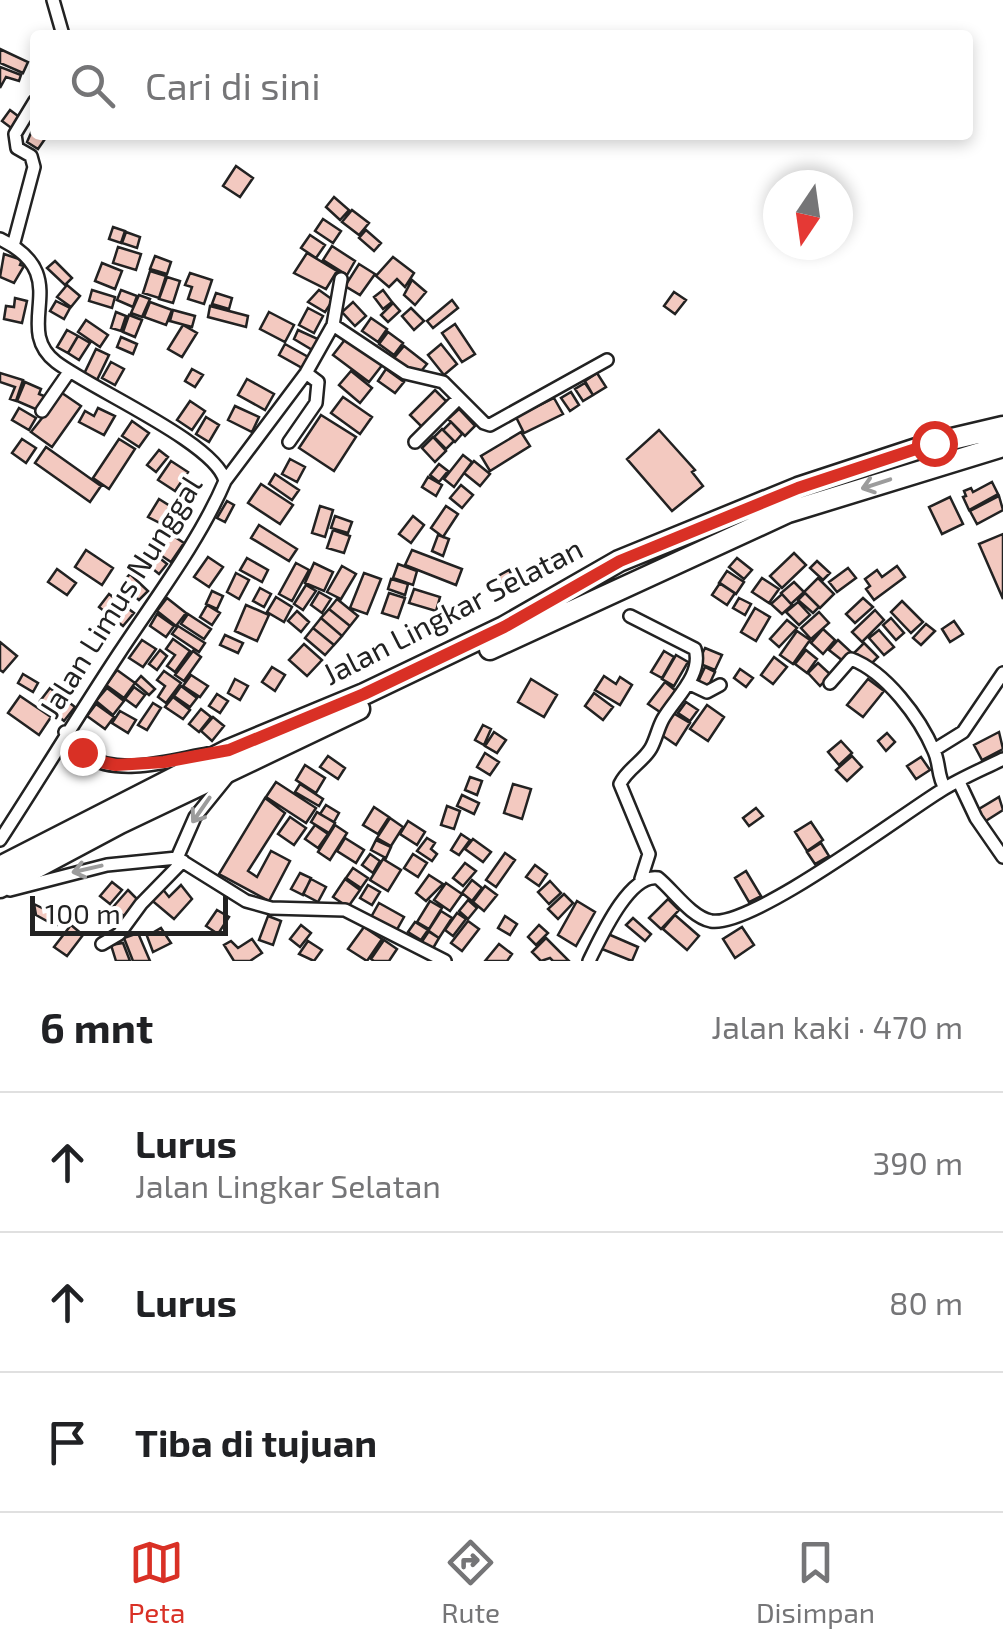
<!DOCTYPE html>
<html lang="id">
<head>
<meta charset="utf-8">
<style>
  :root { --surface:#fff; --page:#f6f6f6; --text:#202124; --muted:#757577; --line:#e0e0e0; --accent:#d93025 }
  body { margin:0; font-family:"Exo 2",sans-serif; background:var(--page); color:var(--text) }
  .compass { position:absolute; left:763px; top:170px; width:90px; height:90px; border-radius:50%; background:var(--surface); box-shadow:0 5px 15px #0003; rotate:193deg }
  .scale { position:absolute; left:30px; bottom:25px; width:198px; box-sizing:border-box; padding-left:10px; border:5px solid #222; border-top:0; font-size:28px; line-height:35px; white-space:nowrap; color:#222; -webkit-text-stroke:8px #fff; paint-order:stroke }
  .stop { position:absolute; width:30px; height:30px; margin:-22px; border:8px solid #d93025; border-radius:50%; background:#fff }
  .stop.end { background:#d93025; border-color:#fff; box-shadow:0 2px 10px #0008 }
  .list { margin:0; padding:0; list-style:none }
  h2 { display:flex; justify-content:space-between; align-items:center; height:130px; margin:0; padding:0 40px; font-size:42px }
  h2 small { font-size:32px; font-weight:400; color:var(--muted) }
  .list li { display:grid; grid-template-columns:65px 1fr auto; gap:30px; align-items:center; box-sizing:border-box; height:140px; padding:0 40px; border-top:2px solid var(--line) }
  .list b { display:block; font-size:38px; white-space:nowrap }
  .list p { margin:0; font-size:32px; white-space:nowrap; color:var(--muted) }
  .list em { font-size:32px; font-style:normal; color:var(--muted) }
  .icon { flex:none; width:55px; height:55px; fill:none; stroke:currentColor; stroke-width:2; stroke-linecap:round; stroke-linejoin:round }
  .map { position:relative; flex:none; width:1003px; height:961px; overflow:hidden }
  .search { position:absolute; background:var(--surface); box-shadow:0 5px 15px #0003; left:30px; right:30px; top:30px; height:110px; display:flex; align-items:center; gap:25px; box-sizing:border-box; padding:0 35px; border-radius:10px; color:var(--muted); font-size:38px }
  .sheet { height:550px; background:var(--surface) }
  nav { display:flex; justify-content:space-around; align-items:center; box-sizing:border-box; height:140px; border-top:2px solid var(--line); background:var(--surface); font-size:28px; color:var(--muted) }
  nav a { display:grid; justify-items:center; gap:5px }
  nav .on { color:var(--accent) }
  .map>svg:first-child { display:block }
</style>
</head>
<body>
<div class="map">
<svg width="1003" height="961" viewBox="0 0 1003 961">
  <rect width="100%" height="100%" fill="#fff"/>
  <path fill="#f3c9c0" stroke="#222" stroke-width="2.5" d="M0 49 28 62 23 73 0 63Z
    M0 67 21 75 19 81 6 77 0 88Z
    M10 110 22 119 14 130 2 121Z
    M34 126 35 135 47 136 38 149 27 142Z
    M236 166 253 178 240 197 223 186Z
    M334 197 349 210 340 220 326 207Z
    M352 210 369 223 359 235 342 222Z
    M323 219 341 231 333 243 315 231Z
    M113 227 125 231 121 243 109 239Z
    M366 230 381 243 374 251 359 238Z
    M126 232 140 237 137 248 122 243Z
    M310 235 325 245 316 258 301 248Z
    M332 246 355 261 347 275 323 260Z
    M118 247 141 254 136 270 113 263Z
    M307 253 337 271 326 289 294 273Z
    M4 254 22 260 20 265 24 266 14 283 0 277Z
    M155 256 171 262 167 274 150 269Z
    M393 257 414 273 405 287 397 279 389 287 376 276Z
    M55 261 72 278 65 285 47 268Z
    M102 263 122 271 115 289 95 281Z
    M359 264 375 274 360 295 345 286Z
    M150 271 166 276 159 298 143 293Z
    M190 273 212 280 204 304 188 299 192 287 185 285Z
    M167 277 180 281 173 303 159 299Z
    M412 280 426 292 415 305 404 295Z
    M67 285 80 296 71 307 57 297Z
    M92 290 115 297 112 308 89 301Z
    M121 290 137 296 133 307 117 300Z
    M319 290 333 300 325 312 308 302Z
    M383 290 392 302 383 309 374 297Z
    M674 292 686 300 675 314 664 306Z
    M216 293 232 298 229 309 212 304Z
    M139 295 150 299 142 317 131 313Z
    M15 298 27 301 22 323 4 319 6 306 14 307Z
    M452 300 458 308 433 328 427 321Z
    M56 301 70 308 64 319 50 311Z
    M150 302 172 310 166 325 144 317Z
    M353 302 366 316 355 326 342 312Z
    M393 303 400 311 388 322 381 315Z
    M210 306 248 316 246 327 208 317Z
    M308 308 323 316 314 333 299 325Z
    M411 308 424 321 414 330 402 316Z
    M173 310 195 316 192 327 170 321Z
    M116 312 126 316 121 331 111 328Z
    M269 312 294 325 285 342 260 329Z
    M129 315 142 320 135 337 123 332Z
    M371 318 387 329 378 342 362 331Z
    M86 320 108 335 100 347 78 332Z
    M455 324 475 354 462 362 442 333Z
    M183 325 197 333 182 357 168 349Z
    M67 330 78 336 68 353 57 347Z
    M298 330 320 340 314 351 294 339Z
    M388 332 403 343 394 355 379 344Z
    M78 336 90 343 79 360 68 353Z
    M121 337 137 344 133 354 117 347Z
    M347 337 383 364 369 382 333 355Z
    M285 344 310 358 304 369 279 355Z
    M441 344 457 364 444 375 428 355Z
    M404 346 427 364 417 376 394 358Z
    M96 349 109 355 97 380 84 374Z
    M111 362 124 369 115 385 102 378Z
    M192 369 203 375 195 387 185 381Z
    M386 369 404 382 395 393 378 381Z
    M351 371 372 388 360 403 339 385Z
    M0 373 23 380 16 401 10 399 15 387 0 382Z
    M597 373 606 387 593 395 585 381Z
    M247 379 274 394 265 410 238 395Z
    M25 382 41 389 39 394 44 396 40 411 17 401Z
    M585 383 593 395 583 401 575 389Z
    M435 390 448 403 423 428 410 415Z
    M571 392 579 405 570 411 561 398Z
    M62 393 81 406 52 447 31 432Z
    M343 397 372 417 360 434 331 413Z
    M554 398 563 414 524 433 516 417Z
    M190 401 205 411 192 430 177 420Z
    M235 406 259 417 252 432 228 420Z
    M19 408 36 418 29 430 12 420Z
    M98 408 115 416 104 435 79 422 85 411 94 416Z
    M459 409 475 426 465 436 448 419Z
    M321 415 356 437 334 471 299 448Z
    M206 417 219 425 209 442 196 434Z
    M132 421 149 433 139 447 122 436Z
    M451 422 462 434 455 442 443 430Z
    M442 429 454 441 446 449 434 437Z
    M659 430 695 470 692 472 703 486 672 511 627 459Z
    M521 432 530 446 490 471 481 456Z
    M433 437 446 451 435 462 422 448Z
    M22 439 36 448 26 463 12 453Z
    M119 439 135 449 109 489 93 478Z
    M46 447 101 486 90 502 35 463Z
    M159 450 168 457 156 472 147 465Z
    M463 455 472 462 454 487 444 479Z
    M290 459 305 467 297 482 282 474Z
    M171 461 188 472 175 491 158 480Z
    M474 461 490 474 480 486 464 473Z
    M439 464 448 471 439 482 430 475Z
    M275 474 299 490 292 500 269 484Z
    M428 477 442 485 436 496 422 487Z
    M992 482 998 494 969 510 963 497 966 496 964 491 971 488 973 492Z
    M261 484 293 505 280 524 248 503Z
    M461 485 473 495 462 508 450 498Z
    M999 496 1003 510 977 524 970 511Z
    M950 497 963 524 942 534 929 507Z
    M159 499 170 506 160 523 148 517Z
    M227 501 234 505 225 522 217 518Z
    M320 506 333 510 325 537 312 533Z
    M446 506 458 514 443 537 431 528Z
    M335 516 352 522 348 533 331 528Z
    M413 516 424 525 411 543 399 534Z
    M259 525 297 549 289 561 251 538Z
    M163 529 184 543 171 562 150 548Z
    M333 530 350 536 344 553 327 548Z
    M1003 534V599L979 544Z
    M438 535 449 539 443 556 432 551Z
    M86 550 113 568 102 585 75 567Z
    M412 550 462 569 456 585 405 565Z
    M151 551 167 564 159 574 143 561Z
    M794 553 806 565 782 588 770 576Z
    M208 557 223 567 209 587 194 577Z
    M247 558 268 570 262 582 240 570Z
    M737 558 752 570 744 579 729 567Z
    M817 561 830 573 823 580 810 568Z
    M296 563 309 570 292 601 279 594Z
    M314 563 333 572 324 591 305 583Z
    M398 564 417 571 413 585 393 578Z
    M342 566 356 574 341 599 327 592Z
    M897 566 905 577 874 600 866 589 870 586 865 579 877 570 882 577Z
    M848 568 856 578 837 592 829 582Z
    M57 569 76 583 67 595 48 582Z
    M509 570 519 589 508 594 498 576Z
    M727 571 744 582 736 594 719 583Z
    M236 573 249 580 239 599 227 592Z
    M364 573 381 579 367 614 350 608Z
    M130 574 148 591 139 600 121 584Z
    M762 578 779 589 769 603 752 592Z
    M818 578 834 594 820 608 804 592Z
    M391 579 408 584 405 595 388 589Z
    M794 582 804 592 791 604 781 593Z
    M720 583 735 593 727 605 712 595Z
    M306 585 316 591 303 610 294 604Z
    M260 588 271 594 264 607 253 601Z
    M414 589 440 597 436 611 409 603Z
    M212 591 223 596 217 609 206 604Z
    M319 592 331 599 322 613 311 605Z
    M389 593 405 598 398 618 382 613Z
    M805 593 819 607 813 613 798 600Z
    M109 594 134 613 123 626 99 607Z
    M782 594 792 605 782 614 771 604Z
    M276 597 292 607 284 622 267 612Z
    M167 598 186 613 176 626 157 611Z
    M739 598 751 604 745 615 733 608Z
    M863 598 873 607 855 623 846 614Z
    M337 599 358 616 350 626 329 609Z
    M902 601 923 622 911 633 891 612Z
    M798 602 810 615 799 625 786 612Z
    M207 605 220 613 212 625 200 617Z
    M246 605 269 615 257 641 235 631Z
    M755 608 770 617 756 641 741 632Z
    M329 609 350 626 342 636 321 618Z
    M875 610 884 620 862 642 852 632Z
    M297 611 309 622 301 632 288 621Z
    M819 612 829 623 811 639 801 628Z
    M157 614 174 626 166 637 150 626Z
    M188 614 211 629 204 639 181 624Z
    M321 618 342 636 334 645 313 628Z
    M891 618 904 633 896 640 883 625Z
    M787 620 797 628 779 647 770 639Z
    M954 621 963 634 950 642 942 629Z
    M926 624 935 631 921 645 913 638Z
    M178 626 205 643 199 652 172 634Z
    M313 628 334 645 325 655 305 638Z
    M823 629 835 640 823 654 811 643Z
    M879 630 894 647 884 655 869 638Z
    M797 631 810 640 793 664 780 655Z
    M225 635 243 643 238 653 220 645Z
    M173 639 190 651 175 672 167 666 175 655 166 649Z
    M142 640 156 649 143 667 129 658Z
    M838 640 851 652 843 661 829 650Z
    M0 642 17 656 3 672 0 670Z
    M864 643 878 657 869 666 855 652Z
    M304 644 322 660 307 676 289 660Z
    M705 648 722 655 715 670 698 663Z
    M160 650 167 656 157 670 149 664Z
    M806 650 817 659 807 673 795 664Z
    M193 651 201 657 184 681 175 675Z
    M664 651 674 657 662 678 651 672Z
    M676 655 688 662 674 686 662 679Z
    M774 657 787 667 773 684 761 675Z
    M818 663 831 675 820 686 808 673Z
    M272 667 285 675 275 691 262 682Z
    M705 667 715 672 708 687 698 682Z
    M740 669 753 678 746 687 734 678Z
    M117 670 135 683 124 698 106 685Z
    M164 671 181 683 166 703 158 697 165 686 157 680Z
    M23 674 38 683 33 692 18 683Z
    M191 675 208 686 200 697 183 686Z
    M141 676 155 689 149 695 135 683Z
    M604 676 616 684 620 677 632 685 620 705 595 690Z
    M235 679 248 686 240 700 228 693Z
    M531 679 557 695 544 717 518 702Z
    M868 679 884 691 863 717 847 705Z
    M665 682 676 691 660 712 648 704Z
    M181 686 197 698 190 707 174 696Z
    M134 687 145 695 136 707 125 699Z
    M50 688 75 707 64 721 40 701Z
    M107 688 124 701 113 715 96 701Z
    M594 693 613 707 603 720 585 706Z
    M217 694 228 701 220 713 209 706Z
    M20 696 51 717 39 735 8 713Z
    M173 697 190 710 183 719 165 707Z
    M686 702 698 710 690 721 678 713Z
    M153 703 161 708 147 730 138 725Z
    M96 704 114 717 105 729 87 716Z
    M707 705 724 717 708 741 690 729Z
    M201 709 211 717 199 732 189 724Z
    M120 711 136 720 128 733 112 723Z
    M673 713 690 723 676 745 660 734Z
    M213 717 224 726 212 741 201 731Z
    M483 725 491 729 484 745 475 740Z
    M494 732 506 740 497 753 485 746Z
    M999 732 1003 749 982 760 974 745Z
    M887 733 895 742 886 751 878 741Z
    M841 741 852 753 839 765 828 752Z
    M485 753 499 762 490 775 477 767Z
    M328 756 345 768 338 779 320 767Z
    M852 756 862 767 847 781 836 770Z
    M921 757 930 770 916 779 907 766Z
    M305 765 325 778 316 793 296 780Z
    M470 777 482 781 477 795 465 790Z
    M276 782 316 808 306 823 266 797Z
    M300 784 323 799 319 806 295 792Z
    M513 784 531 789 522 819 504 813Z
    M462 795 479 803 474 814 457 806Z
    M999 797 1003 810 981 824 974 812Z
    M265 798 285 813 248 871 257 877 271 851 290 861 269 901 219 874Z
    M326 805 339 813 334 822 320 814Z
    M447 806 460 811 454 829 441 825Z
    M374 807 389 817 378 834 363 825Z
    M756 808 763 816 749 826 743 818Z
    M317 812 335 823 329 833 311 822Z
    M290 817 306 828 294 845 278 834Z
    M390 818 403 827 391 846 377 838Z
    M408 821 425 832 417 845 400 834Z
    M811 822 823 840 807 851 795 832Z
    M315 825 328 834 318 848 305 839Z
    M335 825 347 833 330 860 318 852Z
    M461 834 470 840 459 855 451 850Z
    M345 838 364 850 356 863 337 851Z
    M427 838 435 843 431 849 437 854 432 861 417 851Z
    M473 839 491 852 483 862 465 849Z
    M376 840 391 847 386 858 371 850Z
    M821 843 829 856 815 864 807 852Z
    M505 853 515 860 496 887 486 880Z
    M370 854 380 861 373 873 362 865Z
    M413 854 427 863 418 877 404 868Z
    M383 859 401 870 388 891 370 880Z
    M465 863 476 871 463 886 453 878Z
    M535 865 547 874 539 886 526 877Z
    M353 868 368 878 361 888 346 878Z
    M746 871 761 896 749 902 735 878Z
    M300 873 311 878 303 895 291 889Z
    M429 875 443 884 426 901 416 893Z
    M311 879 326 887 318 902 303 894Z
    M345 879 360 890 348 907 333 897Z
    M472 880 482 888 472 901 462 893Z
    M550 881 561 893 549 904 538 892Z
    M112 882 122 890 110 904 100 896Z
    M446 883 462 894 450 911 434 900Z
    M181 885 192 899 174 919 149 898 161 887 169 897Z
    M368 885 380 892 372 905 360 898Z
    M485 886 497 895 484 911 473 902Z
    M128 890 140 902 125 917 113 907Z
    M564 894 573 903 558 919 548 909Z
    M668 899 679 910 661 929 649 918Z
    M468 900 477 908 468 919 459 911Z
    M430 901 442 908 429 929 417 922Z
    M577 901 595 912 576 946 558 935Z
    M379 903 404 917 395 933 370 919Z
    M34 904 60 917 56 926 36 915Z
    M217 910 229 917 218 934 206 926Z
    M441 911 452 918 439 938 428 931Z
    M457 913 466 919 453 936 445 930Z
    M675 915 699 936 687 950 663 929Z
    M268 916 281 921 273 945 259 940Z
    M505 916 517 924 510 935 498 928Z
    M633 918 651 934 645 941 626 925Z
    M468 921 479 929 462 951 451 943Z
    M415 922 428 930 421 940 408 932Z
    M71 925 83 935 67 956 54 947Z
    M301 925 311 933 300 947 290 939Z
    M539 925 548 933 536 945 528 937Z
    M364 927 382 939 367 961 348 949Z
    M742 927 754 945 735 958 723 939Z
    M161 928 171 943 153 952 147 936Z
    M429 931 439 938 432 950 421 943Z
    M138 933 150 961H133L124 938Z
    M608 934 638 947 632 961 602 949Z
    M546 938 569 961H553L550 958 541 961 532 952Z
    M252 939 262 953 250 961H234L224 945 231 941 238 948Z
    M384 940 397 949 389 961H374L371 959Z
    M308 941 322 950 314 961 299 954Z
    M123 943 130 961H116L111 945Z
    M499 944 512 954 507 961H485Z"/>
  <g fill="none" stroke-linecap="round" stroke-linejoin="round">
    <defs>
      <path id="street" d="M53 0 63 35
        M0 239C77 276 10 326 56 362 91 389 216 443 225 481 200 540 155 599 120 652 79 714 41 777 0 840
        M13 246 34 167 31 156 17 148 15 134 35 101
        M333 325 341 279
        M42 411 69 372
        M289 442 316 403 318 382 306 373
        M415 442 458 399
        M225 481 306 373 333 325 405 373 443 382 484 423 490 425 607 360
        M630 616 695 649C703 675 675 698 663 719 658 728 656 739 651 748 643 762 627 769 620 784L649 854 641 879
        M688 683 707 692 720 685
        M830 683 851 659C886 672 920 718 934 751 940 763 937 776 945 788
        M65 732C72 741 78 750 87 756 119 777 173 760 208 754
        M934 750 963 732 1003 673
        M959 782 976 818 1003 857
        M177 858 246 901 271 908 345 910 445 961
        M177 858 195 817 229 775
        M10 890 107 865 177 858
        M102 944 119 934 141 904 183 861
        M589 961C600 939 629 873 658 878 673 890 691 917 711 921 752 928 901 815 942 790 961 778 983 769 1003 759"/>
      <path id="primary" d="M490 649 788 512 1003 446
        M0 867 229 750 364 694 504 627 619 561 798 488 935 443 1003 427
        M0 887 120 823 359 709"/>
    </defs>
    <use href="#street" stroke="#222" stroke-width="16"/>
    <use href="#primary" stroke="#222" stroke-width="25"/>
    <use href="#street" stroke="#fff" stroke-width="11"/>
    <use href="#primary" stroke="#fff" stroke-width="20"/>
  </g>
  <defs><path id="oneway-shaft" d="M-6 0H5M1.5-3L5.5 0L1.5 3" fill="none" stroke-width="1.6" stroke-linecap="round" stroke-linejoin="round" transform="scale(2.5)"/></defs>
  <g stroke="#9c9c9c">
    <use href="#oneway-shaft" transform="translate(876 484) rotate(162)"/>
    <use href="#oneway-shaft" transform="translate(201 810) rotate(125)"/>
    <use href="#oneway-shaft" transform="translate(87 869) rotate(167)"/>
  </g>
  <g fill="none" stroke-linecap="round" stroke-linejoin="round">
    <path stroke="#d93025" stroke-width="12" d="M82 752 101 762 116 765 164 762 229 750 364 694 504 627 620 561 798 488 934 443"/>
  </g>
  <g text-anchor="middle" stroke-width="8" stroke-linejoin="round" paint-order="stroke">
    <g font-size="30" fill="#222" stroke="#fff">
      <text transform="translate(121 597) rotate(-58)" y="10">Jalan Limus Nunggal</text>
      <text transform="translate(453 612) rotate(-27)" y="10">Jalan Lingkar Selatan</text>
    </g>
  </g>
</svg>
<svg class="compass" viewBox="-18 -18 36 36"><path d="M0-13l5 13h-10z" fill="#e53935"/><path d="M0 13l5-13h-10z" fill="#757577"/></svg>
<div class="scale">100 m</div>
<div class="stop" style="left:934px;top:443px"></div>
<div class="stop end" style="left:82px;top:752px"></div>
<div class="search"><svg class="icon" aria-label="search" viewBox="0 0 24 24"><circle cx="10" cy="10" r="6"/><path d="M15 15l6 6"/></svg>Cari di sini</div>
</div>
<section class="sheet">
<h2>6 mnt<small>Jalan kaki · 470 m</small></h2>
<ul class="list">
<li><svg class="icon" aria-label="ahead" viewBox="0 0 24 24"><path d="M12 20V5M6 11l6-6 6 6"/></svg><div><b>Lurus</b><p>Jalan Lingkar Selatan</p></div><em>390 m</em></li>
<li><svg class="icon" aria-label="ahead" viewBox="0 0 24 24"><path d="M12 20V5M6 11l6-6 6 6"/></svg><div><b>Lurus</b></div><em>80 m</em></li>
<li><svg class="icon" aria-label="arrive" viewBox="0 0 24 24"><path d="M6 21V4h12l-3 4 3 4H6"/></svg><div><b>Tiba di tujuan</b></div></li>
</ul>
</section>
<nav>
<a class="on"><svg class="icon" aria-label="map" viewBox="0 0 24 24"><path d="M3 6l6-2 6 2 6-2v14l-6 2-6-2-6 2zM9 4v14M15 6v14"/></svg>Peta</a>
<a><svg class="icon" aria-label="directions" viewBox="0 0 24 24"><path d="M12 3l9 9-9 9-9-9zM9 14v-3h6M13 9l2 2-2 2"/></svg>Rute</a>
<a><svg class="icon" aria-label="saved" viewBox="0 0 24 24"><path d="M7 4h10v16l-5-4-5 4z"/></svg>Disimpan</a>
</nav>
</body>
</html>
